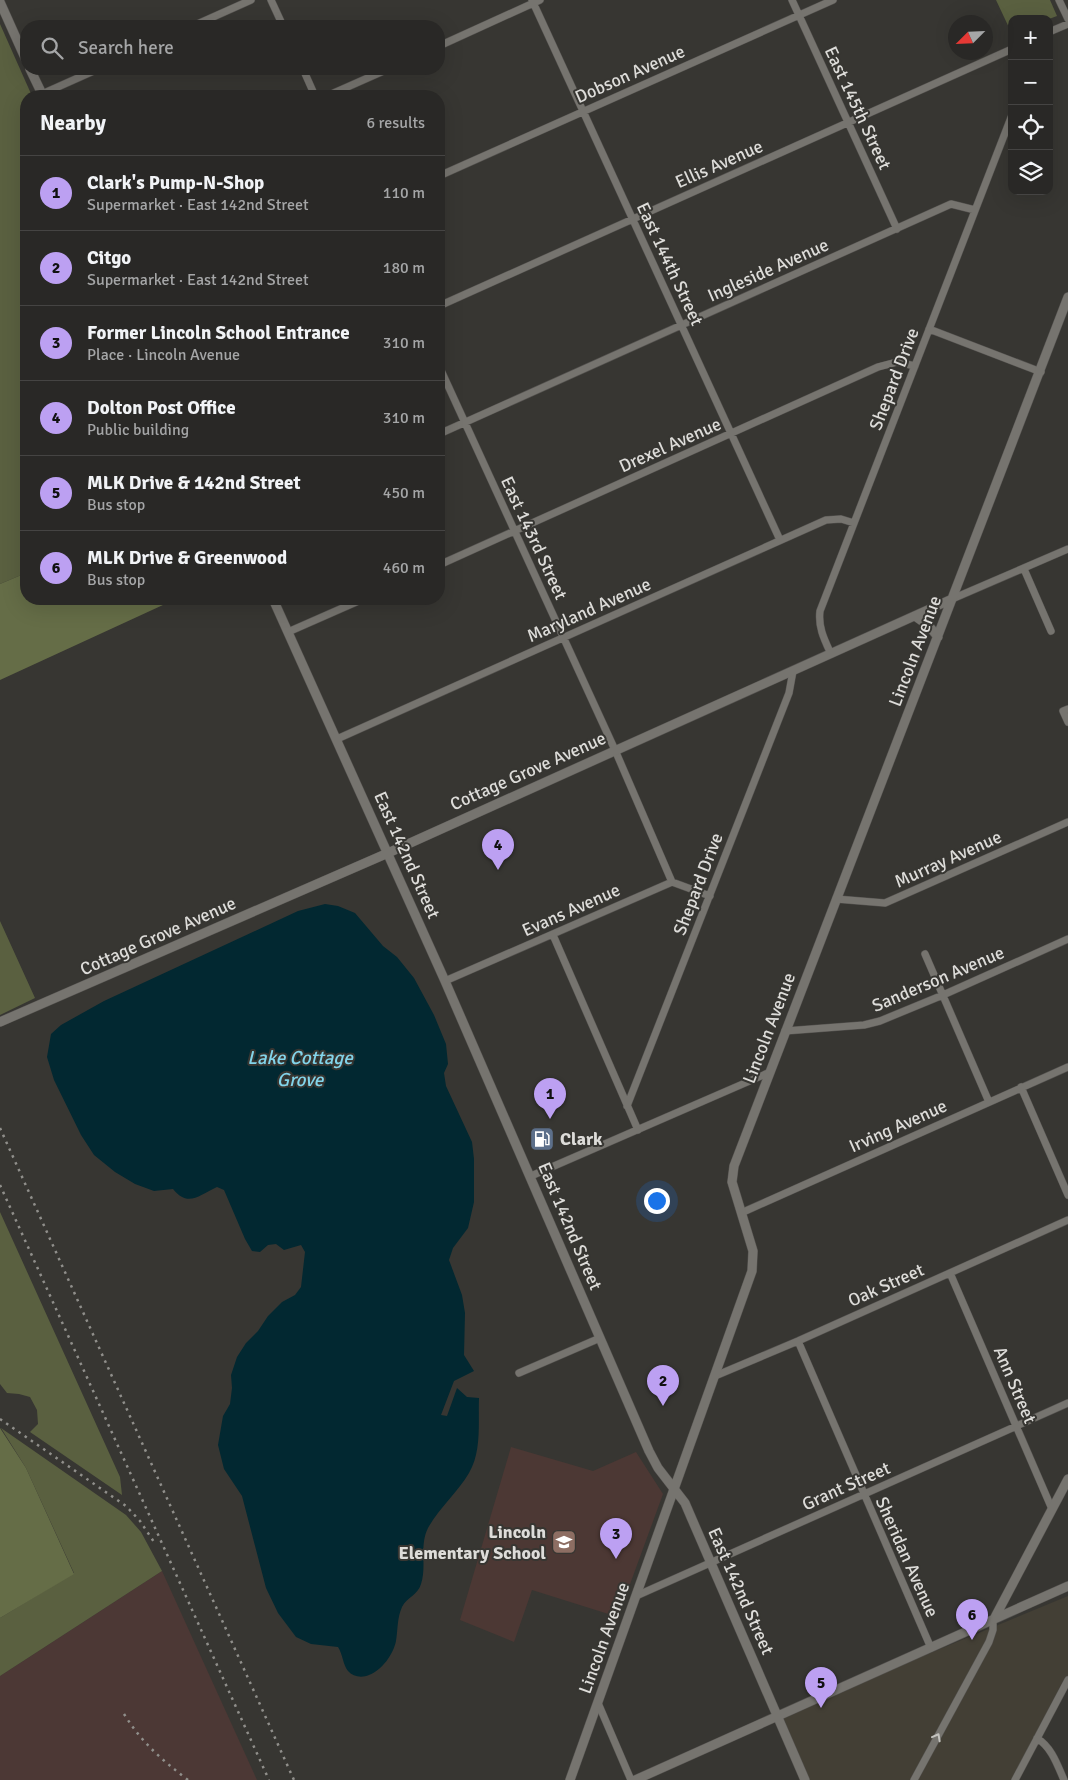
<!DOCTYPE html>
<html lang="en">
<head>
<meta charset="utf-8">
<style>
  :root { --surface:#292826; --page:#31302e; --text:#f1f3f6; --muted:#a5a6a7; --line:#454443; --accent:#bca0f2 }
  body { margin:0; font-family:Signika,sans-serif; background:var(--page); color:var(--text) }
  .controls { position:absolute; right:15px; top:15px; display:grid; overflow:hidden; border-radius:10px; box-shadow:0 5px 20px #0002 }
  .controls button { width:45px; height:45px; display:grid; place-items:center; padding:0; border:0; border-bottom:1px solid var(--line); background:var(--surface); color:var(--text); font:25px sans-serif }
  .compass { position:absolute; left:948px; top:15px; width:45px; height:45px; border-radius:50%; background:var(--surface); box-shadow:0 5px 20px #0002; rotate:246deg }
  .you { position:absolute; left:656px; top:1200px; width:18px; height:18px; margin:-12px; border:4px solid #fff; border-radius:50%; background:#1a73e8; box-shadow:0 0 0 8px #1a73e833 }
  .badge { display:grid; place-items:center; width:32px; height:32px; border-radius:50%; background:var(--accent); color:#111; font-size:16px; font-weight:700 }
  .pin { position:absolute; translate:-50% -41px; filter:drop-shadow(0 1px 2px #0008) }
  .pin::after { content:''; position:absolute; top:26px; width:18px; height:15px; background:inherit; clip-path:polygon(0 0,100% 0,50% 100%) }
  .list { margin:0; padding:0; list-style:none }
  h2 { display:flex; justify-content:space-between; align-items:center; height:65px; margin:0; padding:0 20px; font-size:21px }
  h2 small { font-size:16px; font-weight:400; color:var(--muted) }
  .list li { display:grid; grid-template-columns:32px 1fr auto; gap:15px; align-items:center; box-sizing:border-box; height:75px; padding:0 20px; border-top:1px solid var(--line) }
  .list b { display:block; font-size:19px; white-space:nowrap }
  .list p { margin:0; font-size:16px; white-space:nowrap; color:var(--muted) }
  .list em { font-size:16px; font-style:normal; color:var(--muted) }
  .icon { flex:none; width:28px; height:28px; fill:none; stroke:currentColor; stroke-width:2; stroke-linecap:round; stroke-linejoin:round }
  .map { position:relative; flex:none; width:1068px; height:1780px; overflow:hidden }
  .search { position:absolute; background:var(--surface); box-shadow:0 5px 20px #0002; left:20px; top:20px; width:425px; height:55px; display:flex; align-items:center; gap:12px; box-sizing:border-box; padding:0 18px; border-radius:20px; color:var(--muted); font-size:19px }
  .panel { position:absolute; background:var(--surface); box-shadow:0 5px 20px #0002; left:20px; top:90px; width:425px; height:515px; border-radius:20px }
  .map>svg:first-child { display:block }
</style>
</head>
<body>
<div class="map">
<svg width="1068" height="1780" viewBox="0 0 1068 1780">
  <rect width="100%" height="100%" fill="#373632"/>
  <path fill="#433f35" d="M1068 1596V1680L1015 1780H806L778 1716Z"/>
  <path fill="#4c3835" d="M162 1571 257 1780H0V1676Z"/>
  <path fill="#4c3834" d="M511 1447 593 1471 636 1452 663 1494 618 1617 532 1590 514 1642 460 1620Z"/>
  <path fill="#5a6040" d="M996 0H1050L1057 16 1049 19H1012V34Z
    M0 24 32 96H26V573L0 584Z
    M0 921 35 998 0 1015Z
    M0 1212 120 1477 122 1495 30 1432 38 1424 37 1410 30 1397 19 1394 7 1393 0 1384Z
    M1 1428 126 1515 141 1532 162 1571 0 1676V1618L74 1573 26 1468Z"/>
  <path fill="#656d47" d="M26 573V599H176L0 680V584Z
    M0 1428 26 1468 74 1574 0 1618Z"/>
  <path fill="#022831" d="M325 904 338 906 355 913 383 946 397 957 414 978 434 1015 446 1044 448 1064 444 1073 446 1086 472 1142 474 1159V1202L468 1228 453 1248 449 1260 462 1295 465 1313 464 1355 474 1371 454 1381 441 1415 447 1416 457 1388 467 1397 479 1398C478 1422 482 1451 469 1473 458 1492 439 1508 428 1528 419 1546 427 1566 421 1584 418 1595 407 1597 402 1607 397 1618 398 1629 396 1641 393 1655 382 1670 369 1675 362 1678 353 1677 348 1671 343 1665 343 1655 338 1647L311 1644 296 1637 278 1613 266 1588 242 1496 224 1469 218 1445 223 1416 230 1404 232 1388 231 1375 237 1357 246 1343 258 1331 268 1316 282 1302 295 1295 301 1287 305 1252 301 1245 284 1250 276 1244 268 1245 260 1252 252 1251 245 1239 224 1190 217 1187C199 1195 188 1208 173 1189L154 1191 135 1184 115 1172 94 1155 81 1135 54 1080 47 1057 51 1034 61 1025 104 1001 298 911Z"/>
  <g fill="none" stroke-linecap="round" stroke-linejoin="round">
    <defs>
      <path id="minor" d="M271 0 283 26
        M532 0 780 540
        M792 0 897 229
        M1059 0 1068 19
        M193 26 251 0
        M1049 32 1068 24
        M439 46 540 0
        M303 69 315 96
        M42 94 98 69
        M327 96 388 69
        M439 176 833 0
        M439 306 1012 49
        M929 329 1041 372
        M439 366 615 750 672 882
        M439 434 951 204 975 210
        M439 565 878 367 897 362 915 366
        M1024 569 1051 631
        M952 599 1068 549
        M288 632 363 599
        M831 654C824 639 818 627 820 611L1012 115
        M1068 709 1063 711 1068 722
        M337 739 826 520 841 519 854 523
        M836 899 885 903 1068 822
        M553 935 638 1130
        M925 954 989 1102
        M445 981 672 882 710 896
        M785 1031 864 1025 880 1021 943 995 1068 939
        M1021 1087 1068 1195
        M627 1106 789 693 793 671
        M531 1176 768 1073
        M741 1213 1068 1067
        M950 1273 1052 1509
        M798 1341 931 1648
        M519 1373 600 1338
        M715 1376 798 1341 1068 1220
        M636 1596 1068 1403
        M598 1703 631 1780
        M1037 1738C1052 1748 1057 1764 1064 1780
        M914 1780 989 1642 993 1630V1620
        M1015 1780 1068 1680"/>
      <path id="tertiary" d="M0 2 26 60
        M30 69 43 96
        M273 599 445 981 649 1451 658 1468 685 1503 691 1517 805 1780
        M915 616 929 626 938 637
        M0 1022 388 853 952 599
        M994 1619 1068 1479
        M570 1780 752 1271 753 1251 732 1182 734 1166 1068 297
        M635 1780 1068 1586"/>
    </defs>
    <use href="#minor" stroke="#54524f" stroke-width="8"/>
    <use href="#tertiary" stroke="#54524f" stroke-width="10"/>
    <use href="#minor" stroke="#76746f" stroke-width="7"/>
    <use href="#tertiary" stroke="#76746f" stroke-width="9"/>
    <path stroke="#908f8b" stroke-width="2.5" stroke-dasharray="2.5 5" stroke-linecap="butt" d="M0 1128 294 1780
      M0 1185 269 1780
      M0 1419 126 1506 140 1521 156 1545
      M124 1714C142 1743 162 1760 188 1780"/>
  </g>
  <defs><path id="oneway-chevron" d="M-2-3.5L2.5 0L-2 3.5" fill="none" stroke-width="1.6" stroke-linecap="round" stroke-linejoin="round" transform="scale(1.25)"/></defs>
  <use stroke="#c3c2be" href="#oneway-chevron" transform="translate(937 1737) rotate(-62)"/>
  <defs>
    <symbol id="fuel-square" viewBox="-11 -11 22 22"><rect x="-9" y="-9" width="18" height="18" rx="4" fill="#5c6f8a" stroke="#373632"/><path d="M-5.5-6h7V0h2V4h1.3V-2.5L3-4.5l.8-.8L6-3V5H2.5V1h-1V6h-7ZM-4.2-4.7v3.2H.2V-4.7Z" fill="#fff"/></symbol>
    <symbol id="school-square" viewBox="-11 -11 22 22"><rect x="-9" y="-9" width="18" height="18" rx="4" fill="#8d6e63" stroke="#373632"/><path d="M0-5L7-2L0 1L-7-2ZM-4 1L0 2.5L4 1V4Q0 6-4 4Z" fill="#fff"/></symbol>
  </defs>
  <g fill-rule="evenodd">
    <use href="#fuel-square" x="528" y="1125" width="28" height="28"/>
    <use href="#school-square" x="550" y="1528" width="28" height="28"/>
  </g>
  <g text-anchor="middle" stroke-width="4" stroke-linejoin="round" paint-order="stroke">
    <g font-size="18" fill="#dddcd9" stroke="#373632">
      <text transform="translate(630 74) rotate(-24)" y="6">Dobson Avenue</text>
      <text transform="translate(858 108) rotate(65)" y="6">East 145th Street</text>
      <text transform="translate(719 164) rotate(-24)" y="6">Ellis Avenue</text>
      <text transform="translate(670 264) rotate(65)" y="6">East 144th Street</text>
      <text transform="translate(768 270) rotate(-24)" y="6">Ingleside Avenue</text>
      <text transform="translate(894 379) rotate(-69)" y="6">Shepard Drive</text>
      <text transform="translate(670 445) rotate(-24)" y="6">Drexel Avenue</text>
      <text transform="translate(534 538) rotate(65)" y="6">East 143rd Street</text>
      <text transform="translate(589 610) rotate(-24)" y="6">Maryland Avenue</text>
      <text transform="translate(915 651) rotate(-69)" y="6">Lincoln Avenue</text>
      <text transform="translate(528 771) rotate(-24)" y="6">Cottage Grove Avenue</text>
      <text transform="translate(407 855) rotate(66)" y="6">East 142nd Street</text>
      <text transform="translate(948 859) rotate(-24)" y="6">Murray Avenue</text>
      <text transform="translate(698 884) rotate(-69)" y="6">Shepard Drive</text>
      <text transform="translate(571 910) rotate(-24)" y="6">Evans Avenue</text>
      <text transform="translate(158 936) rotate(-24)" y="6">Cottage Grove Avenue</text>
      <text transform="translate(938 979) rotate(-23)" y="6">Sanderson Avenue</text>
      <text transform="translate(769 1028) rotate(-69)" y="6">Lincoln Avenue</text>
      <text transform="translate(898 1126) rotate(-24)" y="6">Irving Avenue</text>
      <text transform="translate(570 1226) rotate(67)" y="6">East 142nd Street</text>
      <text transform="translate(886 1285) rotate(-24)" y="6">Oak Street</text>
      <text transform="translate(1015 1385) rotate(67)" y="6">Ann Street</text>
      <text transform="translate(846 1486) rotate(-24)" y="6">Grant Street</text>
      <text transform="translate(907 1557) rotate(66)" y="6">Sheridan Avenue</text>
      <text transform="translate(741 1591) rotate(66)" y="6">East 142nd Street</text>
      <text transform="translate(604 1638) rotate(-70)" y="6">Lincoln Avenue</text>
    </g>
    <g font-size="18" font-weight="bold" fill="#dddcd9" stroke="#373632" text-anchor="start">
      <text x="560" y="1145">Clark</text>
      <text x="546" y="1538" text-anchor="end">Lincoln<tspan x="546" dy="21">Elementary School</tspan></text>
    </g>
    <g font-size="19" font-style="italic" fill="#82d4ea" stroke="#373632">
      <text x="300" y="1064">Lake Cottage<tspan x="300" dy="22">Grove</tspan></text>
    </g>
  </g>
</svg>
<div class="controls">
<button>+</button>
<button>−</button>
<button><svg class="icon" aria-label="locate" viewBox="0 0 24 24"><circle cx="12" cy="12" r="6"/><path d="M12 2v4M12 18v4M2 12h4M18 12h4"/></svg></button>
<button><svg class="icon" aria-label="layers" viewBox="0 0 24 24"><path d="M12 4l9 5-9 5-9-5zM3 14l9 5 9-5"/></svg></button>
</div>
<svg class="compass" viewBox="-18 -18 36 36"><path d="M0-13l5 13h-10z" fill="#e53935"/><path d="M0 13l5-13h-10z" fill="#a5a6a7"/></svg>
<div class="you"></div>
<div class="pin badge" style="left:550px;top:1119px">1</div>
<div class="pin badge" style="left:663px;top:1406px">2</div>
<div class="pin badge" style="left:616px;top:1559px">3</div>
<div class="pin badge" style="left:498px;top:870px">4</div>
<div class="pin badge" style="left:821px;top:1708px">5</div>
<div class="pin badge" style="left:972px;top:1640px">6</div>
<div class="search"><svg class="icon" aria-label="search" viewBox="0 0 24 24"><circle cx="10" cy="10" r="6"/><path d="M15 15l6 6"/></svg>Search here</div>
<section class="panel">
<h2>Nearby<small>6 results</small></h2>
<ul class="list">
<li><span class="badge">1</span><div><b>Clark's Pump-N-Shop</b><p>Supermarket · East 142nd Street</p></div><em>110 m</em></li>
<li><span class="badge">2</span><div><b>Citgo</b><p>Supermarket · East 142nd Street</p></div><em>180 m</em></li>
<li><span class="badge">3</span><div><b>Former Lincoln School Entrance</b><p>Place · Lincoln Avenue</p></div><em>310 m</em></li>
<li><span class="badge">4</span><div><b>Dolton Post Office</b><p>Public building</p></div><em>310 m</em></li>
<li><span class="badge">5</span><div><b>MLK Drive &amp; 142nd Street</b><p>Bus stop</p></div><em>450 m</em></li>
<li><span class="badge">6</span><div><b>MLK Drive &amp; Greenwood</b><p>Bus stop</p></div><em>460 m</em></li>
</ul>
</section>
</div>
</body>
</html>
